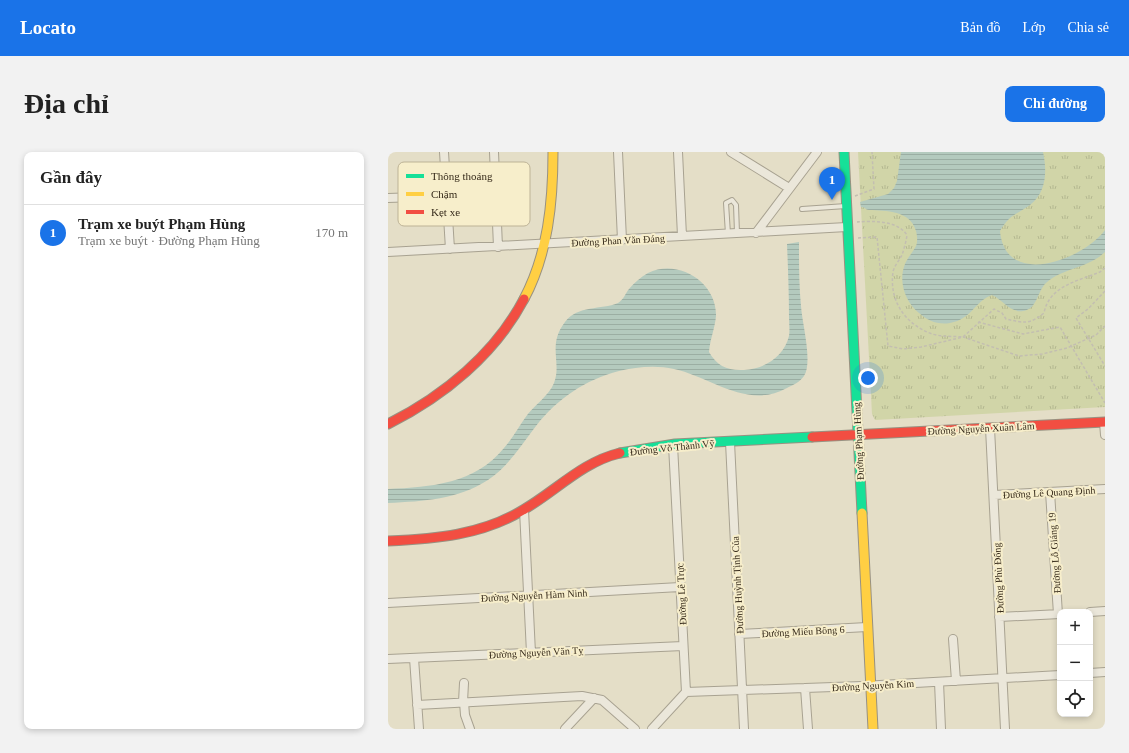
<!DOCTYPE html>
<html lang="vi">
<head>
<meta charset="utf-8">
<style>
  :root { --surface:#fff; --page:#f2f2f2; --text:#222; --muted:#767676; --line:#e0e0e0; --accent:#1a73e8 }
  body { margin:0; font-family:"Times New Roman",serif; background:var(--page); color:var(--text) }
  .controls { position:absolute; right:12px; bottom:12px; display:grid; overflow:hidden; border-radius:8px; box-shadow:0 2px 6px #0003 }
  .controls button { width:36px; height:36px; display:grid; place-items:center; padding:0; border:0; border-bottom:1px solid var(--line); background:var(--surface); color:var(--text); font:20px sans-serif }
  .you { position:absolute; left:480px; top:226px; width:14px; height:14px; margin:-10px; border:3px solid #fff; border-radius:50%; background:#1a73e8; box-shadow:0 0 0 6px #1a73e833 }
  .badge { display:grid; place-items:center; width:26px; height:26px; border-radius:50%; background:var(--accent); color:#fff; font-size:13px; font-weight:700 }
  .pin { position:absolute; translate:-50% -33px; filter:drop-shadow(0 1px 2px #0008) }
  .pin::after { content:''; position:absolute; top:21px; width:14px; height:12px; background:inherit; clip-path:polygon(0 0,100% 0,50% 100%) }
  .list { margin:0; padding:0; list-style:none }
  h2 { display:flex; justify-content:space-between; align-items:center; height:52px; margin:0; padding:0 16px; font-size:17px }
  h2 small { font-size:13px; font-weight:400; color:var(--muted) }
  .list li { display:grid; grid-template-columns:26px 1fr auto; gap:12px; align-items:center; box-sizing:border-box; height:56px; padding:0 16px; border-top:1px solid var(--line) }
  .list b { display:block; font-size:15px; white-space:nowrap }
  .list p { margin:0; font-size:13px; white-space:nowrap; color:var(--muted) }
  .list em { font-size:13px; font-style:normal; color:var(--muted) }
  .icon { flex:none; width:22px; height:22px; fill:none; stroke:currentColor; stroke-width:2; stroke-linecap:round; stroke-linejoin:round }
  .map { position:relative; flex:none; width:717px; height:577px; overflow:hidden; border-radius:8px }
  header { display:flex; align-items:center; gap:24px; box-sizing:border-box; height:56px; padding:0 20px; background:var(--accent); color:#fff }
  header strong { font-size:19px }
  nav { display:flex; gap:22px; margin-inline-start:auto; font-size:14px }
  .intro { display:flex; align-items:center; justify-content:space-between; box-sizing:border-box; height:96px; padding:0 24px }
  h1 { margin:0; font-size:28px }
  .button { padding:10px 18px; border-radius:8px; background:var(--accent); color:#fff; font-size:14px; font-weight:700 }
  main { display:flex; gap:24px; padding:0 24px }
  aside { flex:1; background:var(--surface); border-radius:8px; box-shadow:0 2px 6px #0003 }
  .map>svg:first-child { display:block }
</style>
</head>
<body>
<header>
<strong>Locato</strong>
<nav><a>Bản đồ</a><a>Lớp</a><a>Chia sẻ</a></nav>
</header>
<div class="intro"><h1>Địa chỉ</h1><a class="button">Chỉ đường</a></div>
<main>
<aside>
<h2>Gần đây<small></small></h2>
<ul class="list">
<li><span class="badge">1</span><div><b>Trạm xe buýt Phạm Hùng</b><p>Trạm xe buýt · Đường Phạm Hùng</p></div><em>170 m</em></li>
</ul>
</aside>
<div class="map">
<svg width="717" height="577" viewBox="0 0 717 577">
  <defs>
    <pattern id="park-tufts" width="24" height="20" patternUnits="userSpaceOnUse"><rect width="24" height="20" fill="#d1d5a8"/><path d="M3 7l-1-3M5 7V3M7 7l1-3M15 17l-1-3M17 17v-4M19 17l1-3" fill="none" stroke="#b4b790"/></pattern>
    <pattern id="water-rules" width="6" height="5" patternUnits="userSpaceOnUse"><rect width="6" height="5" fill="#b4cabe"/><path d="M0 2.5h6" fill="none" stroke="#9baea3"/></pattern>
  </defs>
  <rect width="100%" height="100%" fill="#e4dec7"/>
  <path fill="url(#park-tufts)" d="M470 0H717V255L487 268 484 262Z"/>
  <path fill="url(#water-rules)" d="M513 0H655C659 18 659 40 642 53 628 63 622 62 612 79 617 137 695 108 717 78V100C699 117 674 116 658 131 649 139 650 157 635 159 622 161 615 148 604 143 587 149 584 167 562 171 550 173 540 169 531 161 517 150 510 129 517 112 520 105 525 100 528 94 530 89 529 83 528 79 522 58 498 59 481 58 477 58 478 55 473 55L472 50 500 42 506 36 509 29Z
    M411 90C411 112 411 133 413 154 414 171 425 210 416 224 412 230 405 233 399 236 360 258 323 225 286 217 268 213 248 215 231 219 197 228 170 246 148 274 133 293 121 314 100 328 68 348 37 349 0 351V337C43 335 87 332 116 296 124 287 130 276 137 266 145 254 161 244 166 231 174 211 159 193 177 170 190 153 213 158 230 151 236 147 237 142 241 137 246 131 253 125 260 121 290 106 329 130 328 164 327 176 322 187 321 200 329 214 340 219 356 218 376 217 396 205 401 184 402 178 401 171 401 165 401 141 400 116 399 92Z"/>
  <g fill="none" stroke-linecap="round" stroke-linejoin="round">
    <defs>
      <path id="lane" d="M414 57 458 54
        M340 82 338 51 344 48 348 53 349 81"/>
      <path id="street" d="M56 0 62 97
        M106 0 110 95
        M230 0 234 88
        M290 0 294 84
        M343 0 401 36
        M0 46 58 44
        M368 81 429 0
        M0 100 459 75
        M716 270 717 283
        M602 276 617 577
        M342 290 356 577
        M662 340 670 462
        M606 343 717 337
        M136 358 143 501
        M0 451 292 435
        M702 460 717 459
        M611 465 672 462
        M351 482 479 475
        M565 487 568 529
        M26 506 31 577
        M0 507 295 494
        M702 521 717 520
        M551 530 553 577
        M417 536 420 577
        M298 540 474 534 672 523
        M75 550 76 531
        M76 550 77 563 82 577
        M29 553 194 544 214 548 247 577
        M177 577 206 546
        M264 577 298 540 285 293"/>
      <path id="fast" d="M456 0 474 361
        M232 301 287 292 424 285"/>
      <path id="slow" d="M136 147C160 102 165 50 165 0
        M474 361 485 577"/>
      <path id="jam" d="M0 272C56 244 107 202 136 147
        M424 285 717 270
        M0 389C47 387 94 383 135 358 168 339 194 310 232 301"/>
    </defs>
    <use href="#lane" stroke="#a8a291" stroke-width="6"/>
    <use href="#street" stroke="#a8a291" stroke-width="10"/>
    <use href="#fast" stroke="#989181" stroke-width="11"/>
    <use href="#slow" stroke="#989181" stroke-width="11"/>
    <use href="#jam" stroke="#989181" stroke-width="11"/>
    <path stroke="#c3beb1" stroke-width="1.5" stroke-dasharray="3 2" stroke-linecap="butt" d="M715 0 717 2
      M467 44 486 37 484 0
      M469 70C485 69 509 68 519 83 518 90 516 97 514 103 511 109 506 114 505 120 501 149 517 172 544 182 554 185 566 184 575 185L606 157 614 161 618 167C636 171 641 173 656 161 661 134 690 129 712 120L717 116
      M470 86 489 85 500 194 515 197 533 195 575 185 631 204 654 202 679 196 708 183 717 174
      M717 139 700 157 688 166 717 214
      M590 170 635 182 672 175 717 251"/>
    <use href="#lane" stroke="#ebe7da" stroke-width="4"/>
    <use href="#street" stroke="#ebe7da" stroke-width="8"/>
    <use href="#fast" stroke="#16e098" stroke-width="9"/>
    <use href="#slow" stroke="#ffcf43" stroke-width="9"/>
    <use href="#jam" stroke="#f24e42" stroke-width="9"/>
  </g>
  <g text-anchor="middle" stroke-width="4" stroke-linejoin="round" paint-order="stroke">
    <g font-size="10" fill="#362a1a" stroke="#f7eecb">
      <text transform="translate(230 88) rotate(-3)" y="4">Đường Phan Văn Đáng</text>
      <text transform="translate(593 276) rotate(-3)" y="4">Đường Nguyễn Xuân Lâm</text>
      <text transform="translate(470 289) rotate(-93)" y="4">Đường Phạm Hùng</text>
      <text transform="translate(284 295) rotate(-6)" y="4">Đường Võ Thành Vỹ</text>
      <text transform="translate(661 340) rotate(-3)" y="4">Đường Lê Quang Định</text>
      <text transform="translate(666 401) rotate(-94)" y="4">Đường Lỗ Giáng 19</text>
      <text transform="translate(610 426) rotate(-93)" y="4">Đường Phù Đổng</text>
      <text transform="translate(349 433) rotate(-93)" y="4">Đường Huỳnh Tịnh Của</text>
      <text transform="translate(293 442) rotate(-93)" y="4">Đường Lê Trực</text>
      <text transform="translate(146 443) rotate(-3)" y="4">Đường Nguyễn Hàm Ninh</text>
      <text transform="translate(415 479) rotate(-3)" y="4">Đường Miếu Bông 6</text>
      <text transform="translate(148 500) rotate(-3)" y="4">Đường Nguyễn Văn Tỵ</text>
      <text transform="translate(485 533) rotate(-3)" y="4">Đường Nguyễn Kim</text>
    </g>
  </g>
  <rect x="10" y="10" width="132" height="64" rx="6" fill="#f7eecb" stroke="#bdb396" stroke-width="1"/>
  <rect x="18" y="22" width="18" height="4" fill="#16e098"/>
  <rect x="18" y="40" width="18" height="4" fill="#ffcf43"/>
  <rect x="18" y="58" width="18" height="4" fill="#f24e42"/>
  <g font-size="11" fill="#362a1a">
    <text x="43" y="28">Thông thoáng</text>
    <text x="43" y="46">Chậm</text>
    <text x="43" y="64">Kẹt xe</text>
  </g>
</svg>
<div class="controls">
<button>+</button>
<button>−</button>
<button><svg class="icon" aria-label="locate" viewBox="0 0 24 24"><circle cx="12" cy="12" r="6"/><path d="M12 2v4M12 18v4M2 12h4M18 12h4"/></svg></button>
</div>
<div class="you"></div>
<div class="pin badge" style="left:444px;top:48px">1</div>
</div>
</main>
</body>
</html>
